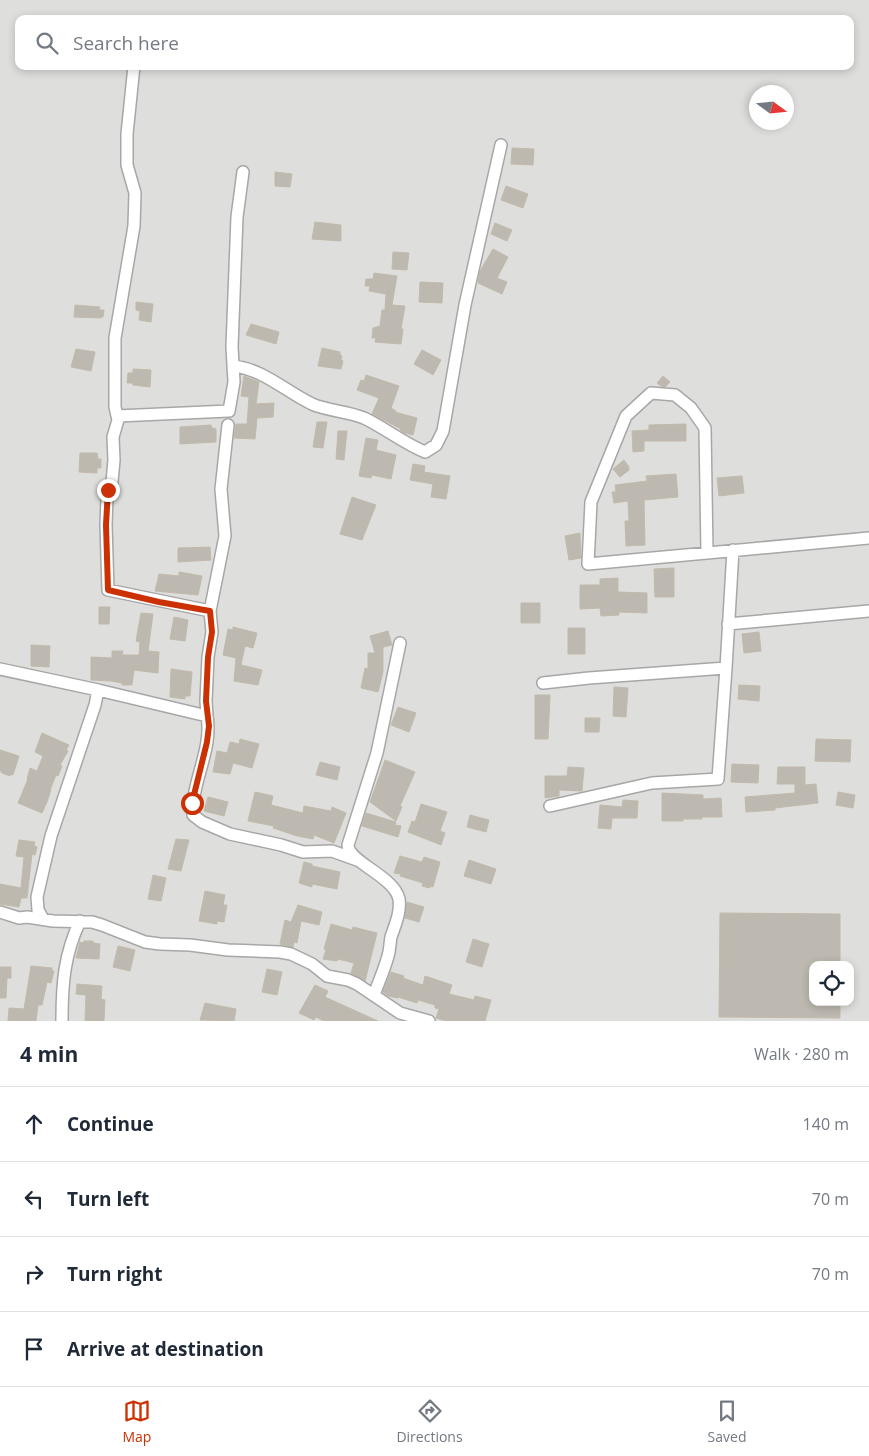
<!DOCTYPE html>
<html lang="en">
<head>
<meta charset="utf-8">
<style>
  :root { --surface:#fff; --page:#f6f6f7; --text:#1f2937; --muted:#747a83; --line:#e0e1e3; --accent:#cc3104 }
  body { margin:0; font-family:"Open Sans",sans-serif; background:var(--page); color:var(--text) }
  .controls { position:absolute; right:15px; bottom:15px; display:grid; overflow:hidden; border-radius:10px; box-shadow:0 2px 8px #0003 }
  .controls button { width:45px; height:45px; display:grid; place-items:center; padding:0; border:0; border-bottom:1px solid var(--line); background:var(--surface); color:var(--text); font:25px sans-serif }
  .compass { position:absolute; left:749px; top:85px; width:45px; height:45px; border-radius:50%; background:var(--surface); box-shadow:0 2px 8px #0003; rotate:105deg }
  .stop { position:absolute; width:15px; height:15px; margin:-11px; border:4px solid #cc3104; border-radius:50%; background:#fff }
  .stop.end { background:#cc3104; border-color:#fff; box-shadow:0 1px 5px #0008 }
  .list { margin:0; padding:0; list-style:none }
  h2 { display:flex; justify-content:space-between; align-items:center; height:65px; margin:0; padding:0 20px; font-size:21px }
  h2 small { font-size:16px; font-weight:400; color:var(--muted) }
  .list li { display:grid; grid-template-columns:32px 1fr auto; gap:15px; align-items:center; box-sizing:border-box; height:75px; padding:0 20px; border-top:1px solid var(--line) }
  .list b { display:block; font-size:19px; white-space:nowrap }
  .list em { font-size:16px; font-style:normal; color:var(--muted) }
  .icon { flex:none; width:28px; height:28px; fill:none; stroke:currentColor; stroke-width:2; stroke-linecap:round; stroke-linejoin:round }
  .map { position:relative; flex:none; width:869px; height:1021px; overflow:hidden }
  .search { position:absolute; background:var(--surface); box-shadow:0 2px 8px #0003; left:15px; right:15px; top:15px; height:55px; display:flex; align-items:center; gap:12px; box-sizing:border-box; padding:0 18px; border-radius:10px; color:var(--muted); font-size:19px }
  .sheet { height:365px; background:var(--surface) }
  nav { display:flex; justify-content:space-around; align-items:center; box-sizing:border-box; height:70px; border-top:1px solid var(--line); background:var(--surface); font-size:14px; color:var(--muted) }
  nav a { display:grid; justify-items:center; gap:2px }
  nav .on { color:var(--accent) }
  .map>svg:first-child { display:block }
</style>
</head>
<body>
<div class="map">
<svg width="869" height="1021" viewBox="0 0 869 1021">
  <rect width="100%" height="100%" fill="#f1f0e7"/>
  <path fill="#dededd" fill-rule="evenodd" d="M0 0H869V1021H0ZM19 19H850V66H19ZM756 92H786V122H756ZM813 965H850V1002H813Z"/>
  <path fill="#bdb9b0" stroke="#c2baaa" d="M512 148 534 149 533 165 511 164Z
    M275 172 292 174 290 187 275 186Z
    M506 186 528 194 523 208 501 200Z
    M315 222 341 225V241L312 239Z
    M495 223 512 230 507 241 491 234Z
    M493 249 508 257 497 278 507 282 502 294 478 283 480 271Z
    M393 252 409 253 407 270 392 269Z
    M374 273 397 276 392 305 405 306 401 329H403L401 344 375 342 376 338H372L373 328 380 326 382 310H385L386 294 369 291 370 286H365L366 279H373Z
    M420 282 443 283 442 303 419 302Z
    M136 302 153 304 151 322 139 320 140 311 136 310Z
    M75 305 100 307 99 310H104L103 317H101V318L74 317Z
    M251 324 279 332 276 344 246 335Z
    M322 348 340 352V355L342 356 341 360 343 361 341 369 318 366Z
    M76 349 95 352 91 371 71 367Z
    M422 350 441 360 433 375 414 364Z
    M133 369 151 370 150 387 133 385 132 383H127L128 373H133Z
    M366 375 399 386 391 408 396 411 395 412 417 418 413 435 405 433 400 430 401 429 372 414 379 398 357 390 361 380 364 381Z
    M244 376 259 382 256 404 274 403 273 417 257 418 255 439 234 438 236 424H247L249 397 241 396Z
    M663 376 670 382 665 387 661 386 657 383Z
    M317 422H327L323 448 313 447Z
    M686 424V441H644V451L633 452 632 431 649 430V425Z
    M211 425 212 428 216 429V442L180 444V427Z
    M338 431H347L344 460 336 459Z
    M366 438 378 440 376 450 396 455 391 479 372 475 371 478 359 476Z
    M80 453H97L98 459H101V468H97V473L79 472Z
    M624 460 629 467V470L620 477 613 469Z
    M413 464 425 466 424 472 450 476 446 499 431 497 433 484 410 480Z
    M676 474 678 497 644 500 645 545 626 546 625 521H629L628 501 614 503 612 492H616L615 485 647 481 646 476Z
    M742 476 744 493 719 496 717 478Z
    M352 497 376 505 362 540 340 534Z
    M580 533 581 558 569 560 565 536Z
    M210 547 211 560 178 562V548Z
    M674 568V597H655L654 569Z
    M179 572 202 576 198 595 155 591 159 574 179 576Z
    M618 578V592L647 593V613L619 612V615L601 616 600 608 580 609V585H600V579Z
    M521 603H540V623H521Z
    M99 607H110L109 624H99Z
    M141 613 153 614 148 651 159 652 158 673 134 670 132 685H122V683L111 681 91 680V657L112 658V651H123L122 655H139L140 642 136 641Z
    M174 617 188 620 185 641 170 639Z
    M233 627 257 633 253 648 245 646 241 665 262 670 258 685 234 681 236 658 223 655 228 629 233 630Z
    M568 628H585V654H568Z
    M388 631 392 645 383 647V672L378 692 361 688 365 668 368 669V653H375L370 636Z
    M759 632 761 651 744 653 742 634Z
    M31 645 50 646 49 667 31 666Z
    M171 669 192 672 190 696H185V699L170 697Z
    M739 685 760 686 759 701 738 699Z
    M614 687 628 688 626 717 613 716Z
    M535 695H550L548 739H535Z
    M398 707 416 713 409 732 391 725Z
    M585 718H600L599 732H585Z
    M42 733 69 745 66 750 68 751 60 765 62 766 58 776 56 775 50 790H51L47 802 42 813 18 803 28 779H27L30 768 37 771 43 756 35 752Z
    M240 739 259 744 252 768 233 763 230 774 213 772 217 751 227 753 230 742 239 744Z
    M816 739 851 740 850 762 815 761Z
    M0 750 19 756 13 775 11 774 10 776 2 773 0 770Z
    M385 760 415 772 400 806 402 807 396 821 370 802Z
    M320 762 340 767 337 780 316 775Z
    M732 764 759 765 758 783 731 782Z
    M568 767 584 768 582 791 559 790V796L545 798V776H567Z
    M778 767H805V785L816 784 818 803 775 808V810L746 812 745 797 795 793V784H777Z
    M255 792 273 796 271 805 303 813 304 806 331 811 332 807 346 813 334 843 314 835 313 839 297 836 273 828 274 826 248 821Z
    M838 792 855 795 853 808 836 805Z
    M662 793 703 795V799L721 798 722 817H702V819H683V821H662Z
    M208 797 228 802 224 816 204 811Z
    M623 800 638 801 637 818H612L611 829 598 828 600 805 622 807Z
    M421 804 447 812 440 831 445 833 441 845 408 832 412 821 415 822Z
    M366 813 396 822 395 825 401 826 398 837 362 826Z
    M470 815 489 820 486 832 467 827Z
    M176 839 189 840 181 871 168 869Z
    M19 840 35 842 34 846 37 847 35 855 32 854 27 898H21L19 907 0 904V884L21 888 24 857 16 856Z
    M400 856 422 862 424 857 440 862 433 887 431 886 430 888 422 886 423 883 400 876 401 874 394 873Z
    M469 860 496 869 491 884 464 876Z
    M304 862 312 864V866L340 872 337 889 312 884V887L299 883Z
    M153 875 166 878 161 901 148 899Z
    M205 891 225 895 223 905H227L224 922 217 921V924L199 921Z
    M407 902 424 907 419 922 405 918Z
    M298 905 322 912 319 925 301 921 297 943 294 942 293 947 280 944 285 920 291 922Z
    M720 913 840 914V965H813V1002H840V1018L719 1017Z
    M331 924 352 930 353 927 377 933 365 981 351 973 354 963 338 959 337 961 323 959 326 950 324 949Z
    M473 939 489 944 482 967 466 962Z
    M84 941H93V943L100 944 99 959 76 958 80 942 83 943Z
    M118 946 135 950 130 971 113 967Z
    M31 966 52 968V971H54L51 983 47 982 42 1005H38L36 1021H8L9 1008 24 1009Z
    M0 967H11V978H7L6 998H0Z
    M267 969 282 972 277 995 262 992Z
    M391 972 404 976 403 978 423 985 425 976 452 985 449 994 474 1000 475 996 491 1000 485 1021H446L436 1018 439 1009 435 1008V1005L418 1000 417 1003 398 997V998L388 996 383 992Z
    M77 984 102 986 101 999 105 1000 104 1021H85L86 995 76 994Z
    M315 985 328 991 325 997 378 1021H324L316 1017 314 1020 299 1013Z
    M205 1003 236 1009 234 1021 200 1020Z"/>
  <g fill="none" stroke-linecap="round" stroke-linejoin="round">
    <defs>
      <path id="minor" d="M134 66 127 134V165L135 193 134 226 115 338V407L118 420 113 437 114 460 112 482 108 490 107 497 106 525 108 590 210 611
        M233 366C263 369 285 391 312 404 328 411 347 411 364 418 385 428 403 443 425 452L436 445 443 431 465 305 501 145
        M117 416 229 411 234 382 232 347 237 217 243 172
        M707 552 705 428 691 408 675 395 651 393 626 416 591 502 588 564 869 538
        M728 624 869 611
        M0 669 98 690 95 705 51 836 37 897 38 910 43 919
        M543 683 589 678 726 668 733 550
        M98 690 207 716 206 701 208 657 212 632 210 611 225 536 221 489 228 425
        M207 716C213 750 191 782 193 815L202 822 230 834 281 845 303 852 332 851 357 860
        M550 806 652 783 718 779 726 668
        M0 912 19 918 27 917 53 921 92 922 102 925 145 942 160 944 190 945 228 950 280 952 291 954 312 964 327 976 348 980 357 984 400 1013 429 1021
        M374 995C379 981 386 966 389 952 390 947 390 942 391 937 395 925 401 912 399 899 394 876 348 862 348 845L377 753 400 643
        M62 1021C62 984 64 955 80 921"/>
    </defs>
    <use href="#minor" stroke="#a7a7a7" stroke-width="14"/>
    <use href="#minor" stroke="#fff" stroke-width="11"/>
  </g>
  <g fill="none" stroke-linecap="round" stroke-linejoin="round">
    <path stroke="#cc3104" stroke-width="6" d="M108 490 106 525 108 590 159 602 210 611 212 632 208 657 206 701 209 726 207 742 192 803"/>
  </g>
</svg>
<div class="controls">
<button><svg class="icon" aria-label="locate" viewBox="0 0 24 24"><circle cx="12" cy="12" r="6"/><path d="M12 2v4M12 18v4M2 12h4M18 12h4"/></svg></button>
</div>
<svg class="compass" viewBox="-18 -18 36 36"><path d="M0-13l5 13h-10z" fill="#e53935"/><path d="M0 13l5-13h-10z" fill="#747a83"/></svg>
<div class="stop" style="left:192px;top:803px"></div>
<div class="stop end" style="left:108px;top:490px"></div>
<div class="search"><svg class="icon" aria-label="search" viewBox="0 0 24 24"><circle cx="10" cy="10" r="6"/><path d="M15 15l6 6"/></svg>Search here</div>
</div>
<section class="sheet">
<h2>4 min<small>Walk · 280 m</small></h2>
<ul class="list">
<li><svg class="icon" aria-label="ahead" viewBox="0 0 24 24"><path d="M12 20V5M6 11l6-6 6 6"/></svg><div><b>Continue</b></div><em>140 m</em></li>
<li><svg class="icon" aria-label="left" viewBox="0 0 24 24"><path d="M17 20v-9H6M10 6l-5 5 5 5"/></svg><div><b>Turn left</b></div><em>70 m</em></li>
<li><svg class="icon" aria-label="right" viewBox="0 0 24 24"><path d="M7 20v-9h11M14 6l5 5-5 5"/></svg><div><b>Turn right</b></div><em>70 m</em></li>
<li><svg class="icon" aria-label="arrive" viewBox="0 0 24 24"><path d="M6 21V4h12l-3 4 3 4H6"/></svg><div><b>Arrive at destination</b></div></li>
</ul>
</section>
<nav>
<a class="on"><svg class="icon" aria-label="map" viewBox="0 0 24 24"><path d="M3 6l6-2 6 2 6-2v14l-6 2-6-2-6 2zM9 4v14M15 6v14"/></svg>Map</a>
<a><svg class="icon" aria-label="directions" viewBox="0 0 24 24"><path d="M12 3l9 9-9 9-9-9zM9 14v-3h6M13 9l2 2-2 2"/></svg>Directions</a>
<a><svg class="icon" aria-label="saved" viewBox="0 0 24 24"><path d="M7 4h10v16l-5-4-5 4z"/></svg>Saved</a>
</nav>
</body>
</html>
